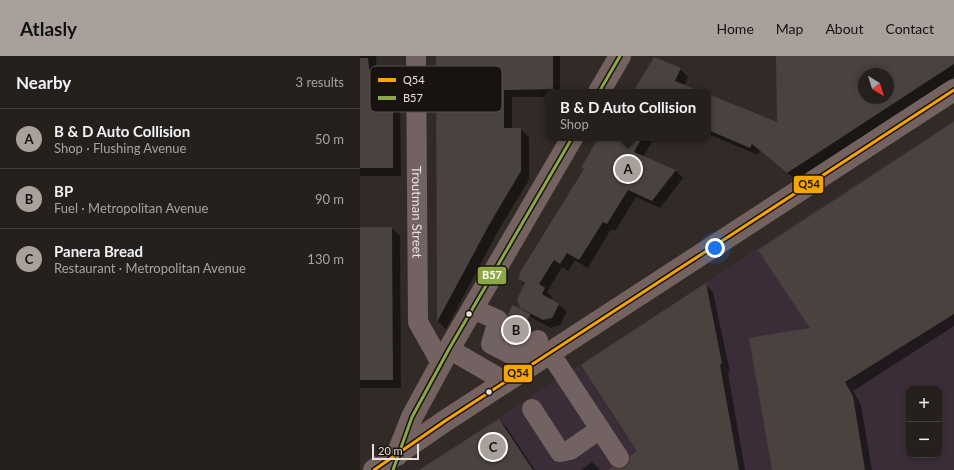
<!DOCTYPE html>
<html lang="en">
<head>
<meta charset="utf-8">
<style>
  :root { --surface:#26201c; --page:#322d29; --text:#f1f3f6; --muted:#a4a3a3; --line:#423e3b; --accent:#a9a09c }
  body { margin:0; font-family:Lato,sans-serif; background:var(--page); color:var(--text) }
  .controls { position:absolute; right:12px; bottom:12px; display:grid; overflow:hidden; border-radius:8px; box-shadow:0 2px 6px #0003 }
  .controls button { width:36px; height:36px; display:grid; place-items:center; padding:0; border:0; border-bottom:1px solid var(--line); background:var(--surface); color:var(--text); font:20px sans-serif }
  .compass { position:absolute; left:498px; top:12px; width:36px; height:36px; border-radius:50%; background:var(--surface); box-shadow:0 2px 6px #0003; rotate:142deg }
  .scale { position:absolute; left:12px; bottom:10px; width:47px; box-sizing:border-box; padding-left:4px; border:2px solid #e9e0dc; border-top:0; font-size:11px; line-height:14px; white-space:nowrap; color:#e9e0dc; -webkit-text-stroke:3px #191310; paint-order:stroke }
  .you { position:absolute; left:355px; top:192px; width:14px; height:14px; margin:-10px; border:3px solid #fff; border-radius:50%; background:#1a73e8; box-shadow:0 0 0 6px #1a73e833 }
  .badge { display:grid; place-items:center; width:26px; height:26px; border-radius:50%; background:var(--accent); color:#111; font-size:13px; font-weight:700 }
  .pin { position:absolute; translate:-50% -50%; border:2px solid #fff; box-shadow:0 1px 4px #0006 }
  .popup { position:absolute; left:185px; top:33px; width:166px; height:52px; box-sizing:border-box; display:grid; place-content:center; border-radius:8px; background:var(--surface); filter:drop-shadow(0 1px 3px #0005); font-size:13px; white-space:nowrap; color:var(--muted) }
  .popup b { font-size:15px; color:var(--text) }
  .popup::after { content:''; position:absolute; left:50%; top:100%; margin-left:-8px; border:8px solid transparent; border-top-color:var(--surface) }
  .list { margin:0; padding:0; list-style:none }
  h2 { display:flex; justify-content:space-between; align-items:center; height:52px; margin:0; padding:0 16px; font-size:17px }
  h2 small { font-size:13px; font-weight:400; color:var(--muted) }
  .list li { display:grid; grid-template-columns:26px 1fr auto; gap:12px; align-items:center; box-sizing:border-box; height:60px; padding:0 16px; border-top:1px solid var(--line) }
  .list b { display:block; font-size:15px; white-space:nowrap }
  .list p { margin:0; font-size:13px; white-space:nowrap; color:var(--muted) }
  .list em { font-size:13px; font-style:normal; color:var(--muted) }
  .map { position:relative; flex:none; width:594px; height:414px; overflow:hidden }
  header { display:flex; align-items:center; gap:24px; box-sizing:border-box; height:56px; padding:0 20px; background:var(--accent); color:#111 }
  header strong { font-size:19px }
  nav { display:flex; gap:22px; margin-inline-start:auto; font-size:14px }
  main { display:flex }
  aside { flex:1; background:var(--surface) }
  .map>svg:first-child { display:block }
</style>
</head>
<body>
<header>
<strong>Atlasly</strong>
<nav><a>Home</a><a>Map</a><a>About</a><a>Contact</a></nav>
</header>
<main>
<aside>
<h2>Nearby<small>3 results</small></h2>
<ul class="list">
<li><span class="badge">A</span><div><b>B &amp; D Auto Collision</b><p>Shop · Flushing Avenue</p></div><em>50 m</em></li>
<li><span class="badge">B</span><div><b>BP</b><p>Fuel · Metropolitan Avenue</p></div><em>90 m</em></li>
<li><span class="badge">C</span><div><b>Panera Bread</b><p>Restaurant · Metropolitan Avenue</p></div><em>130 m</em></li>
</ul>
</aside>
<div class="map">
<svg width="594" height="414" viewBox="0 0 594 414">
  <rect width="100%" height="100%" fill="#322a26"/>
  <path fill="#3b2d38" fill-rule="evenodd" d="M594 64V414H65L66 409ZM549 333H579V399H549Z"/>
  <path fill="#0007" fill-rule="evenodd" d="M0 0H16L18 28H32L40 36 41 120H0Z
    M77 0H200V36H188V41H152V73H160L169 81V124L137 177 86 273 78 266Z
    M417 0H594V21L436 124 400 95 398 99 348 78V39L418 68ZM504 18H528V42H504Z
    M320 13 328 21 324 30 340 36H274Z
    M594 67V270L493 335 501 349 512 414H414L452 273Z
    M239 82H294L283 101 315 114 323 122 300 152 276 141 255 175 251 173 228 212 215 204 208 215 202 211 187 236 192 241 190 244 199 249 207 256 200 269 191 272 169 260 161 251 165 229 159 223 224 114 222 111Z
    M0 172H32L40 180 41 332H0Z
    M345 228 353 236 370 316 368 317 385 414H261L266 412 278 395Z
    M139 364 147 372 175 414H66Z
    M232 406 240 414H221Z"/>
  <path fill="#49423f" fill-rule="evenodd" d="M76 0H193V33L144 34V72H161V115L129 169 77 266Z
    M416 0H594V8L427 117 392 88 390 92 348 74V38L417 66ZM504 18H528V42H504Z
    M294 1 321 12 315 25 342 36H273Z
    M0 2H8L11 27H33V112H0Z
    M594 66V258L485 326 493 340 505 414H412L389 282 450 272 398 194Z
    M238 82H282L274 96 316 114 292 145 268 134 247 168 243 166 219 204 207 197 200 208 194 204 179 228 185 232 182 238 199 248 192 262 183 264 160 252 157 243 165 227 158 223 160 219 159 218 224 113 221 112Z
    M0 171H32L33 324H0Z
    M346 227 362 307 360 309 379 414H248L253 411 259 413 265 412 269 407 270 400 277 395 221 309Z
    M139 363 173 414H59Z"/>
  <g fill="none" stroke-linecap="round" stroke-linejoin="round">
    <path stroke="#4d4541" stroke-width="20" stroke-dasharray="20 10" stroke-linecap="butt" d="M148 258 174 271
      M139 274 164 287"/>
    <g stroke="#726362" stroke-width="20">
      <path id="s1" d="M56 0 58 266 81 307"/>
      <path d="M113 253 138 264 131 288 154 300 178 284"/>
      <path d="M89 293 146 326"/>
      <path d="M190 297 259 402"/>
      <path d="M172 353 200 396 210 394 240 373"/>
    </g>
    <path stroke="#746260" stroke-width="22" d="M239 36 260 0
      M37 399 52 361 89 293 212 82
      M14 414 85 365 594 34"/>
    <defs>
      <path id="bus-1" d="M14 414 85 365 594 34"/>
      <path id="bus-2" d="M239 36 260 0
        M33 414 52 361 89 293 212 82"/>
    </defs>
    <use href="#bus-1" stroke="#191310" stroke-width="6"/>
    <use href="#bus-2" stroke="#191310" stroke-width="6"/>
    <use href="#bus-1" stroke="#f7a600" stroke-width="3"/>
    <use href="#bus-2" stroke="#8ba746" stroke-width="3"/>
  </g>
  <g fill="#e9e0dc" stroke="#191310" stroke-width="1.5">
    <circle cx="109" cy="258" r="3.5"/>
    <circle cx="129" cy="336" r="3.5"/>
  </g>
  <g text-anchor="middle" stroke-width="4" stroke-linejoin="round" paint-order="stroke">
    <g font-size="13" fill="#e9e0dc" stroke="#191310">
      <text dy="5" stroke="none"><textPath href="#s1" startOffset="156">Troutman Street</textPath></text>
    </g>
  </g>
  <rect x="10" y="10" width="132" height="46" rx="6" fill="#191310" stroke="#57504d" stroke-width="1"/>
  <rect x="18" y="22" width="18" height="4" fill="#f7a600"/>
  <rect x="18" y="40" width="18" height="4" fill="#8ba746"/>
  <g font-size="11" fill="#e9e0dc">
    <text x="43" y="28">Q54</text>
    <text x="43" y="46">B57</text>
  </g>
  <g stroke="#191310" stroke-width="1.5">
    <rect x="433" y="119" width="31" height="19" rx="4" fill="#f7a600"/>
    <rect x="117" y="210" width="30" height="19" rx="4" fill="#8ba746"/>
    <rect x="143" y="308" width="30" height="19" rx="4" fill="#f7a600"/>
  </g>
  <g font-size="11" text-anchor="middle" font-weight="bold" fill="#fff">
    <text x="132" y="223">B57</text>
  </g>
  <g font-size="11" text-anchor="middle" font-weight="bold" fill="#111">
    <text x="449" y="132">Q54</text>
    <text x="158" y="321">Q54</text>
  </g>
</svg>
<div class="controls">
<button>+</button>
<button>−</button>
</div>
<svg class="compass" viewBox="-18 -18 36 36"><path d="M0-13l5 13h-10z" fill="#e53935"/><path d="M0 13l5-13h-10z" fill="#a4a3a3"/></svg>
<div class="scale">20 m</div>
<div class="you"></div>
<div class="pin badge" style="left:268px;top:113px">A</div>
<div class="popup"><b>B &amp; D Auto Collision</b>Shop</div>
<div class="pin badge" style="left:156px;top:274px">B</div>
<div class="pin badge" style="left:133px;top:391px">C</div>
</div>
</main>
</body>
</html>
